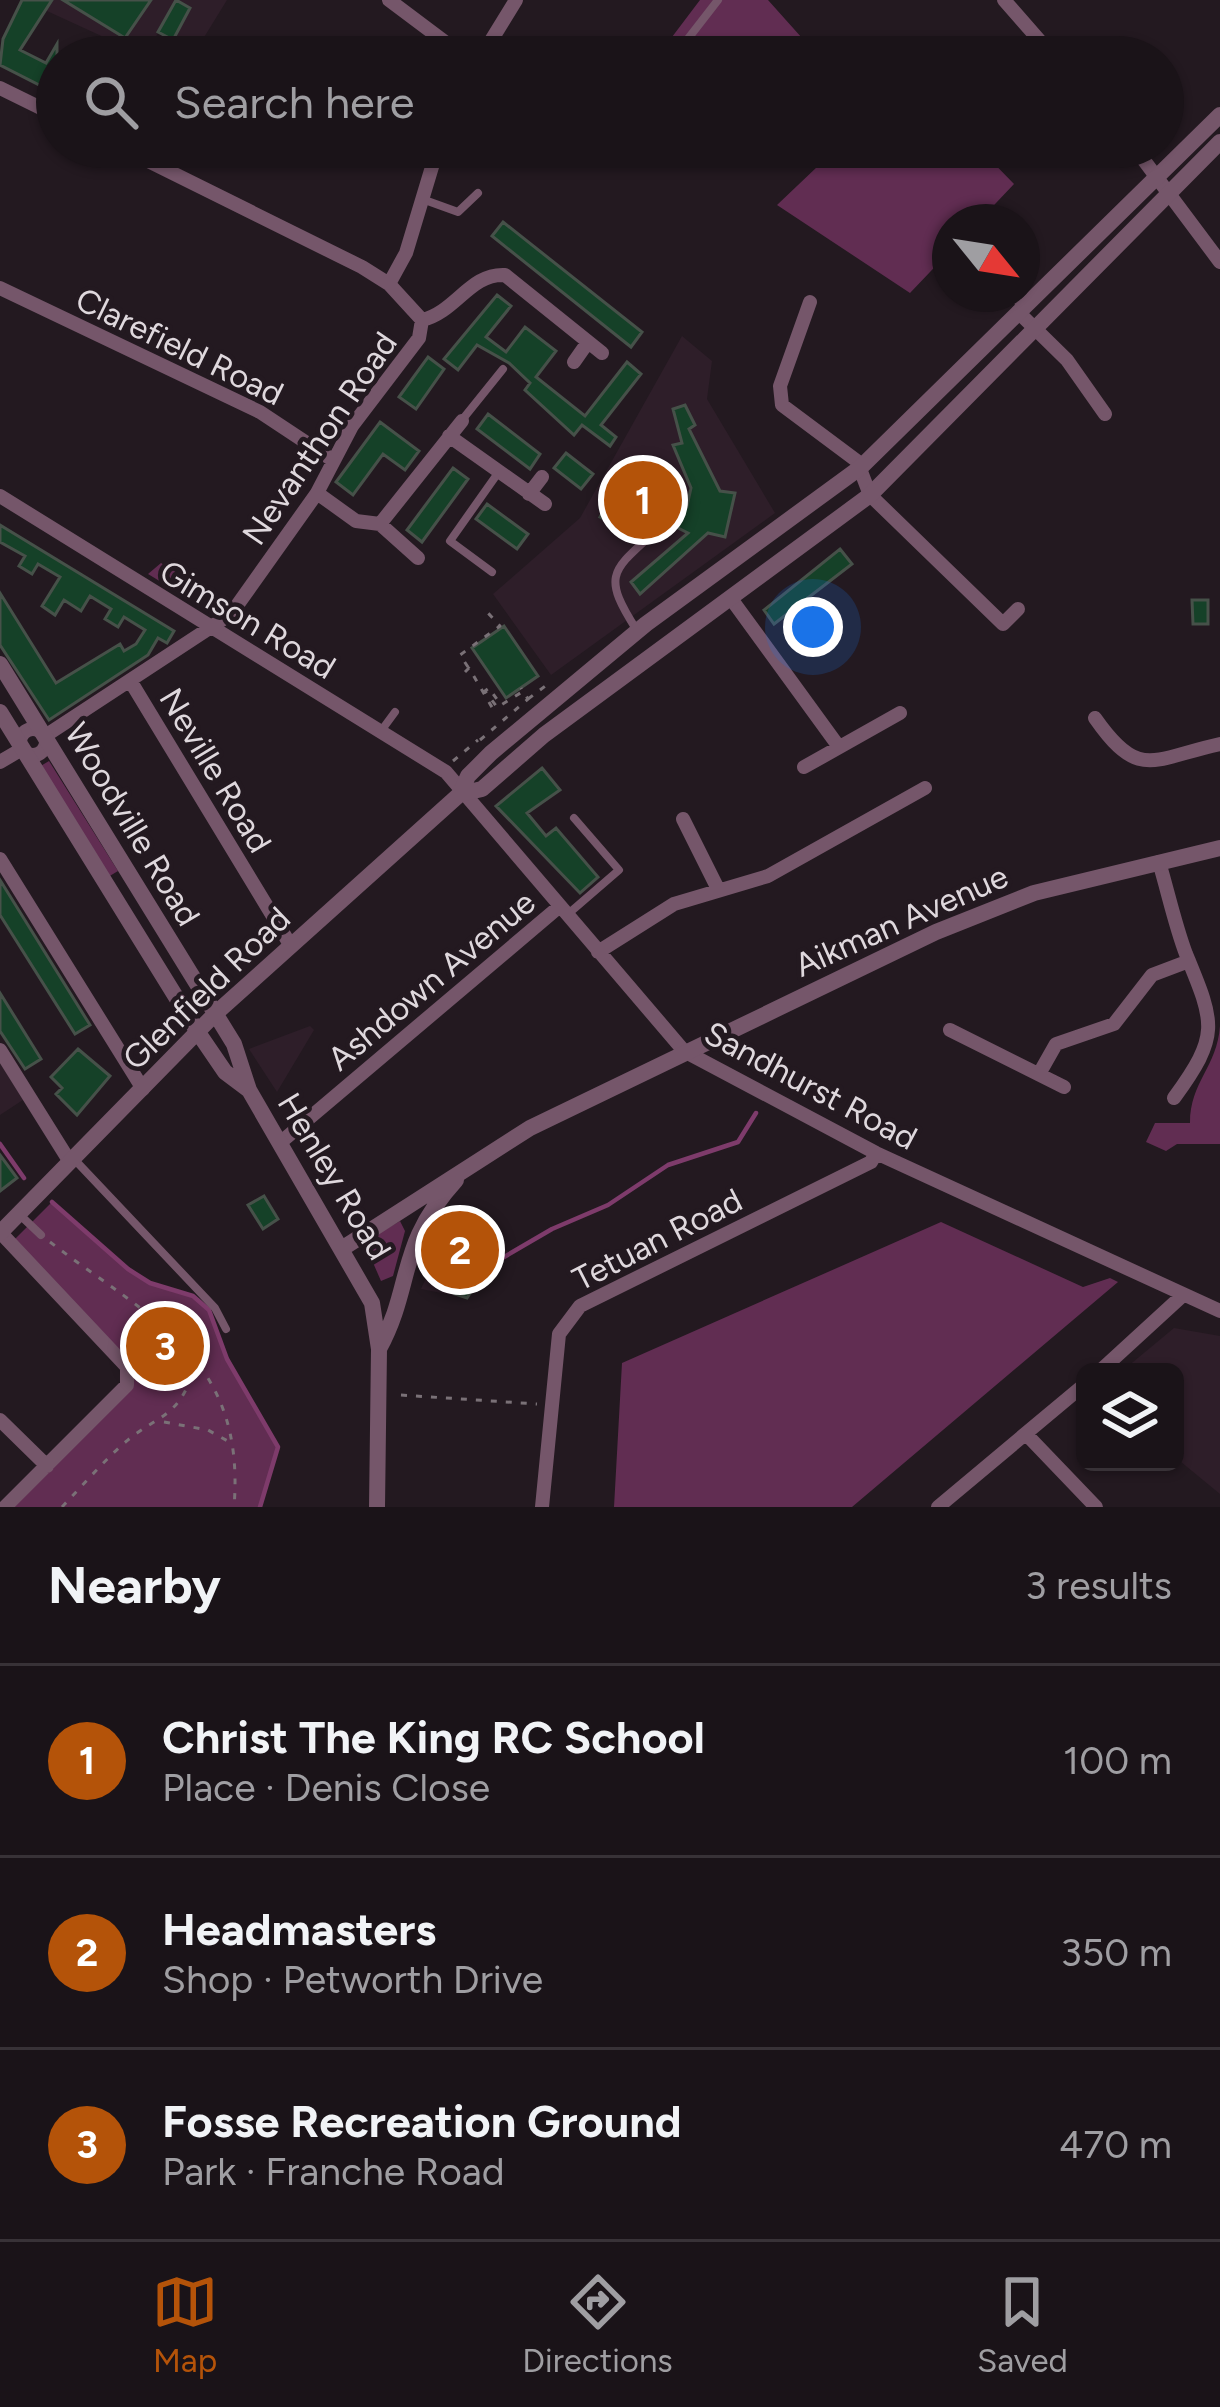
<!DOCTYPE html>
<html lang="en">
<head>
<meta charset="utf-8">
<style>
  :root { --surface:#1a1318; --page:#231c21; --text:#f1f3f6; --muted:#9f9ea2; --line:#383237; --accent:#b45309 }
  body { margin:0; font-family:Figtree,sans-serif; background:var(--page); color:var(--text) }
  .controls { position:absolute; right:36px; bottom:36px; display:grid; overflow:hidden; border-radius:18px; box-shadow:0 3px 9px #0004 }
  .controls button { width:108px; height:108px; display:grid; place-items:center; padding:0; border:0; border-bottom:3px solid var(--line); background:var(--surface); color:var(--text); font:60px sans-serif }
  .compass { position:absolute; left:932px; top:204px; width:108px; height:108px; border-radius:50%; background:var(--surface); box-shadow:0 3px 9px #0004; rotate:120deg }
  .you { position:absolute; left:813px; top:627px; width:42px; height:42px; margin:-30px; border:9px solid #fff; border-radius:50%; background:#1a73e8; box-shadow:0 0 0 18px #1a73e833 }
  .badge { display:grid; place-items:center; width:78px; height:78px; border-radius:50%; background:var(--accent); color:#fff; font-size:39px; font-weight:700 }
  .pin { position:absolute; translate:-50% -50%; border:6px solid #fff; box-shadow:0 3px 12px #0006 }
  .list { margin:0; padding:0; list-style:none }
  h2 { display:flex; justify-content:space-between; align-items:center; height:156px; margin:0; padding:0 48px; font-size:51px }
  h2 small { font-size:39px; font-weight:400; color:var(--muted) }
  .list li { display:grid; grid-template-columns:78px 1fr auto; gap:36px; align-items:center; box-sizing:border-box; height:192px; padding:0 48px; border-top:3px solid var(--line) }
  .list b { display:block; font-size:45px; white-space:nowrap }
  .list p { margin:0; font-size:39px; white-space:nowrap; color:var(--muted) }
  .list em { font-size:39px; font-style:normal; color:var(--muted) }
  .icon { flex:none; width:66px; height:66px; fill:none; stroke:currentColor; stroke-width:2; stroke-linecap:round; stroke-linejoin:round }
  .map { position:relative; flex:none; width:1220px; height:1507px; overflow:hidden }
  .search { position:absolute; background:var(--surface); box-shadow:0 3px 9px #0004; left:36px; right:36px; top:36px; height:132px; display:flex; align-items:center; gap:30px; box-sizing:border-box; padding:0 42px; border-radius:66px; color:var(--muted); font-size:45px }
  .sheet { height:732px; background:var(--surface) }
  nav { display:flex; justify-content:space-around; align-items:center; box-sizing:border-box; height:168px; border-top:3px solid var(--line); background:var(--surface); font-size:33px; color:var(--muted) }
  nav a { display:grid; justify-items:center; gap:6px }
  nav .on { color:var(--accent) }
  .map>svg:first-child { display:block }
</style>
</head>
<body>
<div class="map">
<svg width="1220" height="1507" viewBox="0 0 1220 1507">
  <rect width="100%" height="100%" fill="#231920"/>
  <path fill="#2e1e29" d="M23 0H227L195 52 158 33 145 56Z
    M682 336 712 361 707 399 775 513 551 675 493 594 580 518Z
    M310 1026 314 1030 277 1092 249 1049Z
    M0 1050 29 1096 0 1115Z
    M455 1214 510 1253 487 1267 467 1298 421 1289Z
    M1174 1328 1220 1336V1494L1175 1457V1372H1121Z"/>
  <path fill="#612d52" d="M700 0H768L819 57H696L672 37Z
    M838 147H978L1014 184 978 222H950V251L910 293 777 205Z
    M161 563 216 597 219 608 209 611 148 574Z
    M49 761 118 871 108 877 39 767Z
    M1220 1026V1144H1177L1166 1151 1146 1142 1155 1123H1190C1190 1082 1217 1067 1220 1026Z
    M52 1202 128 1269 150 1283 193 1296 209 1310 227 1359 278 1447 260 1507H5L127 1385V1367L13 1241Z
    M400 1221 405 1231 393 1276 381 1281 364 1242Z
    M941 1222 1083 1287 1110 1278 1118 1282 852 1507H614L622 1363Z"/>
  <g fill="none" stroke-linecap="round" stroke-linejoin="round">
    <path stroke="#7e3b6b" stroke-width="4.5" d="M0 1144 24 1178
      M52 1202 128 1269 150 1283 193 1296 209 1310 227 1359 278 1447 260 1507
      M487 1267 552 1229 608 1205 668 1165 738 1142 756 1113"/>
  </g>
  <path fill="#154128" stroke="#465149" stroke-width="3" d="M22 0H52L20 50 46 63 57 44V94L0 65 3 39Z
    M63 0H151L125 38Z
    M176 0 190 8 173 40 158 32Z
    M503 222 642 332 631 347 492 236Z
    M497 295 511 306 486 337 506 352 525 327 556 351 536 377 585 416 627 362 641 374 601 425 616 437 610 446 582 425 574 435 525 390 530 383 509 363 477 345 458 370 444 359Z
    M428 357 444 369 416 409 399 397Z
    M685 405 695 425 689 429 720 491 735 493 725 537 708 533 640 594 631 582 688 533 642 510 629 530 600 517 619 482 626 486 640 475 687 506 691 488 673 445 682 443 673 409Z
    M488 414 540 454 530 469 477 429Z
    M380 422 419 451 405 470 383 454 353 495 336 482Z
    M566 453 593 474 581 489 554 468Z
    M453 468 468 479 422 542 407 530Z
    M487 504 528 534 517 549 476 519Z
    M0 525 174 631 167 643 158 638 148 655 49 720 0 645V593L56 683 120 644 124 651 136 644 145 630 124 617 118 627 105 619 111 609 90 596 81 611 64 600 55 615 42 606 60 577 38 564 32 574 19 566 25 556 0 542Z
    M840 549 852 564 774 624 764 610Z
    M1192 600H1208V624H1193Z
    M504 626 538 676 506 698 472 648Z
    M542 768 560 790 527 813 546 836 556 828 598 877 580 893 496 806Z
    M0 880 90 1025 75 1034 0 915Z
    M0 993 41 1059 25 1069 0 1031Z
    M78 1049 110 1076 77 1115 56 1094 62 1088 51 1077Z
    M0 1155 17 1178 0 1191Z
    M264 1196 278 1219 263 1229 248 1205Z
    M454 1239 494 1256 467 1298 455 1294 464 1283 438 1276Z"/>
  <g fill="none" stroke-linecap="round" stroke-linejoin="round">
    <path stroke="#7a7177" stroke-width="3" stroke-dasharray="6 9" stroke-linecap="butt" d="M468 667 460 655 500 626 488 613
      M465 672 469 668 493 709 497 707 485 691 489 688 501 705 522 692
      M528 699 548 684
      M480 740 528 699 521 688
      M453 761 478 740
      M50 1242C152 1320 246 1358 234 1507
      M401 1395 537 1404
      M164 1422 208 1430 233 1444
      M62 1507C82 1486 101 1464 122 1445 159 1412 180 1421 196 1362"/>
    <path stroke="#75566a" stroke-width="8" d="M684 57 687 40 718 0
      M422 199 458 212 478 193
      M1010 294 1022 306
      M462 420 503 369
      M492 572 450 541 498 473
      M636 629C601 574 612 571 658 529
      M381 731 395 712
      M568 914 619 870 574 818
      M74 1159 215 1308 226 1329
      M20 1215 41 1235"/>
    <path stroke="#75566a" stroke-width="14" d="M389 0 465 57
      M1004 0 1054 57
      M481 57 516 0
      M0 88 57 116
      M120 147 362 267 389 284 422 320
      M672 147 680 154
      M1134 147 1220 262
      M389 284 406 253 438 147
      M0 288 260 412 331 459
      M810 302 780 386 782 405 857 461 870 495 1003 624 1018 609
      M1018 312 1067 360 1105 414
      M574 362 588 342
      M449 436 545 504
      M317 493 356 521 380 524 462 421
      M529 494 542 477
      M0 496 446 772 684 1051 876 1153 1220 1311
      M380 524 418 558
      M732 600 839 747
      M131 682 291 946
      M1095 718C1139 781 1152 759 1220 744
      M20 742a13 13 0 1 1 26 0a13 13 0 1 1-26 0Z
      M45 736 231 614 317 493 352 426 419 338 422 320C456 312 470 273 505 275L602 353
      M0 762 22 749
      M804 767 900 713
      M683 819 718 889
      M0 859 143 1089
      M1159 862C1168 892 1175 925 1186 954 1215 1024 1220 1035 1174 1098
      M598 952 674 904 768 876 925 788
      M950 1030 1064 1087
      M0 1050 70 1162
      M1039 1074 1056 1044 1114 1024 1152 975 1189 961
      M281 1142 560 906
      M0 1232 127 1367V1385L5 1507
      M1099 1372 1183 1295
      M0 1420 47 1466
      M1026 1434 1096 1507
      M542 1507 559 1334 580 1306 871 1162 876 1153
      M938 1507 1085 1384"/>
    <path stroke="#75566a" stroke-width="16" d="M0 664 234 1044 249 1090 372 1303 379 1349 377 1507
      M0 712 197 1031 225 1072 249 1090
      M460 794 482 789 544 735 870 495 1220 142
      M0 1233 215 1014 460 794 468 776 491 753 646 624 861 467 1220 115
      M343 1248 530 1128 936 932 1034 893 1220 848
      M379 1349C414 1284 396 1246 456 1180"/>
  </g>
  <g text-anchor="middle" stroke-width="9" stroke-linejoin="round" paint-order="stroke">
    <g font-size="33" fill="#dfd8dd" stroke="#231920">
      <text transform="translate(180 346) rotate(26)" y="12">Clarefield Road</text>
      <text transform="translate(319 438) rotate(-56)" y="12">Nevanthon Road</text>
      <text transform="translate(248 619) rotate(31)" y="12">Gimson Road</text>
      <text transform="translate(216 770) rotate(59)" y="12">Neville Road</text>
      <text transform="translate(133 824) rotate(59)" y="12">Woodville Road</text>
      <text transform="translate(901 920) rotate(-24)" y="12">Aikman Avenue</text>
      <text transform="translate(431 980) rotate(-40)" y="12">Ashdown Avenue</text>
      <text transform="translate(206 988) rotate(-44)" y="12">Glenfield Road</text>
      <text transform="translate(811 1085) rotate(28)" y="12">Sandhurst Road</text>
      <text transform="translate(335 1176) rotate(59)" y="12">Henley Road</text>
      <text transform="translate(657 1239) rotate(-27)" y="12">Tetuan Road</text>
    </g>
  </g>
</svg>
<div class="controls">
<button><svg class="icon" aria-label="layers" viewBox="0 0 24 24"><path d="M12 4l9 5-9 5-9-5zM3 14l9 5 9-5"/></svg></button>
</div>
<svg class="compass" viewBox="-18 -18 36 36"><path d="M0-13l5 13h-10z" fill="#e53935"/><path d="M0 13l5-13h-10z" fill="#9f9ea2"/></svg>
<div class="you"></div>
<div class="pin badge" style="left:643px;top:500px">1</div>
<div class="pin badge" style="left:460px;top:1250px">2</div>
<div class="pin badge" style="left:165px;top:1346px">3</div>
<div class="search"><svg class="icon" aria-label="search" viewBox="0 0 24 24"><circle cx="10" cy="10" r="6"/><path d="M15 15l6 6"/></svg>Search here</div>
</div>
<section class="sheet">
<h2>Nearby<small>3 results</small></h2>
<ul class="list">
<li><span class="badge">1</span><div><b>Christ The King RC School</b><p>Place · Denis Close</p></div><em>100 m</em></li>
<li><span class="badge">2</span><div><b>Headmasters</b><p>Shop · Petworth Drive</p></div><em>350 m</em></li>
<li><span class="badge">3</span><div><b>Fosse Recreation Ground</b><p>Park · Franche Road</p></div><em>470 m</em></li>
</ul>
</section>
<nav>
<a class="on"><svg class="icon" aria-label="map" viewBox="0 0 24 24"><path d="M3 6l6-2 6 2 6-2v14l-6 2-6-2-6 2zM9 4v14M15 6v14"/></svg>Map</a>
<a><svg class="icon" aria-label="directions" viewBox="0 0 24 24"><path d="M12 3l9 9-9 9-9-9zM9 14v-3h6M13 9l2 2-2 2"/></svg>Directions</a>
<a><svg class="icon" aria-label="saved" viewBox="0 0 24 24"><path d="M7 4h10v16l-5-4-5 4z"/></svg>Saved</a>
</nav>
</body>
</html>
